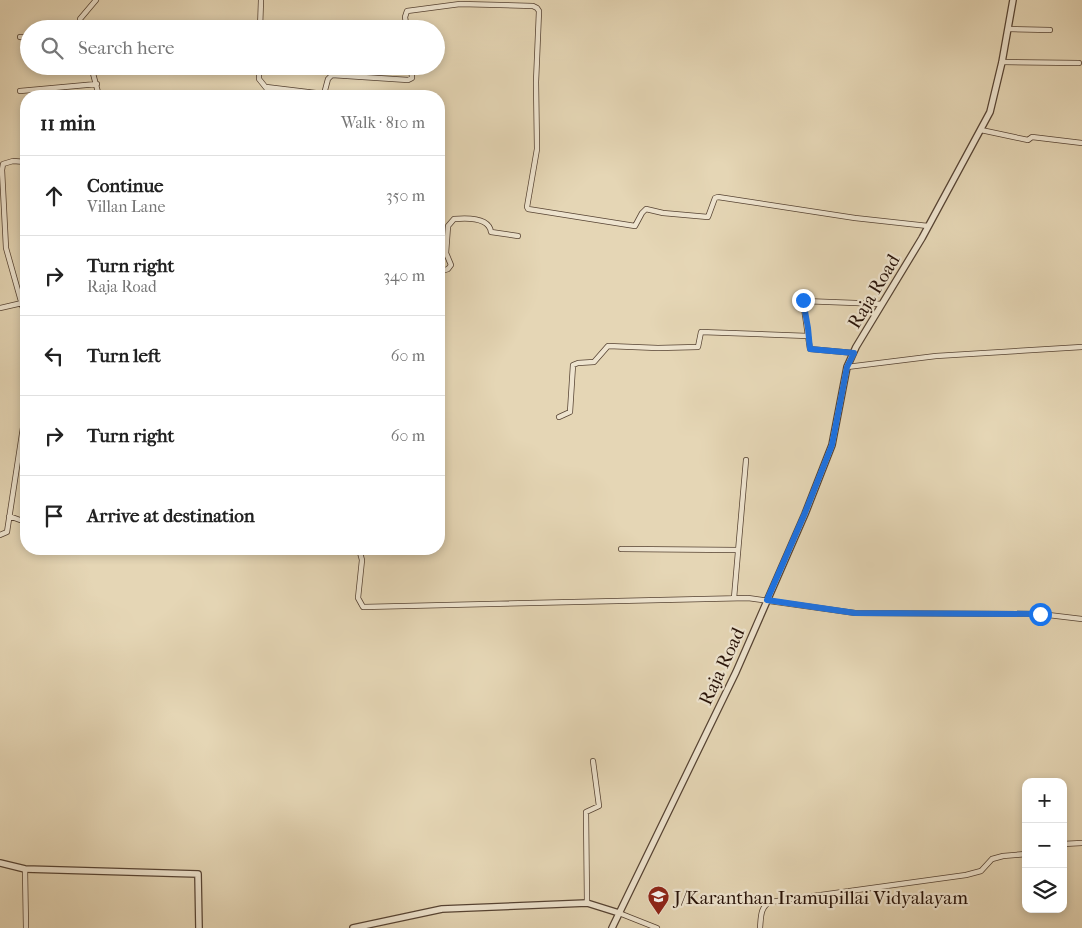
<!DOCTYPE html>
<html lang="en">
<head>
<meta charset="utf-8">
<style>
  :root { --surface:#fff; --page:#f6f6f6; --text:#222; --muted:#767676; --line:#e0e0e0 }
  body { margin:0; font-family:"IM FELL French Canon",serif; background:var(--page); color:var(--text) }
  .controls { position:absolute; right:15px; bottom:15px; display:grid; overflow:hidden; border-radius:10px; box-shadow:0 2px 8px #0003 }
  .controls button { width:45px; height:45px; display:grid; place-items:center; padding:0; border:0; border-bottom:1px solid var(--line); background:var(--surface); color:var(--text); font:25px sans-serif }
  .stop { position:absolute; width:15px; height:15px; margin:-11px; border:4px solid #1a73e8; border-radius:50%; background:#fff }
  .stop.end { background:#1a73e8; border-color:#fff; box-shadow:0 1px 5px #0008 }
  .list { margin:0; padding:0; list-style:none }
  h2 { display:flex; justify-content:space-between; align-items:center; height:65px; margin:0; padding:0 20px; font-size:21px }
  h2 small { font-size:16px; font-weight:400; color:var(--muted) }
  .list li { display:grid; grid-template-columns:32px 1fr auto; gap:15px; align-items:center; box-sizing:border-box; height:80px; padding:0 20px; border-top:1px solid var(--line) }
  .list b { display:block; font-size:19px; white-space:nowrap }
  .list p { margin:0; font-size:16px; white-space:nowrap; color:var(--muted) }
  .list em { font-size:16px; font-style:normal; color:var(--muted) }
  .icon { flex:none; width:28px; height:28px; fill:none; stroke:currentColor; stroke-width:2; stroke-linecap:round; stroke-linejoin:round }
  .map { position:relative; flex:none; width:1082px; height:928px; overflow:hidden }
  .search { position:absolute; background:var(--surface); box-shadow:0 2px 8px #0003; left:20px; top:20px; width:425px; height:55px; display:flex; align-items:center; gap:12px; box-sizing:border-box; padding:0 18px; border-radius:28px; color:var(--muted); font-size:19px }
  .panel { position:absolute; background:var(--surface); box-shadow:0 2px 8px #0003; left:20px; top:90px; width:425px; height:465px; border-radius:20px }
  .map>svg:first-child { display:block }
</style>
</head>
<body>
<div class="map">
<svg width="1082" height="928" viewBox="0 0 1082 928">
  <rect width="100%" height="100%" fill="#e5d6b5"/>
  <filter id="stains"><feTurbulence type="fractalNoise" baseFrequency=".004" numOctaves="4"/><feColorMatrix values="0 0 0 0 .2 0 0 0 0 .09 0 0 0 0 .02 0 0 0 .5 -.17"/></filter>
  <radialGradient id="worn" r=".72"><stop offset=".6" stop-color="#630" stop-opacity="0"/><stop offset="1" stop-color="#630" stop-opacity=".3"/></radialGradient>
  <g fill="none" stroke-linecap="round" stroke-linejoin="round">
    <defs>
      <path id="minor" d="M80 29V19L96 0
        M260 29 261 0
        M407 29 405 17 407 11 460 4 533 6 537 8 539 11 536 82 537 149 527 207 528 209 635 226 642 213 646 209 663 213 708 217 715 198 718 197 855 218 928 226
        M1009 29 1050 30
        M20 37H29
        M1002 62 1079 63
        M91 66 99 96
        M259 66V79L267 89 266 96
        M266 87 324 94 328 79 332 75 408 80 412 78 411 66
        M20 91 97 84
        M981 130 1028 140 1032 137 1082 143
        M26 162 13 161 3 164 2 170 6 248 26 319
        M439 272 448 269 451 265 446 253 448 226 454 219C465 218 489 217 491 232L518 236
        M0 308 22 303
        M808 336 810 349 854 353
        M847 367 936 356 1082 347
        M559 417 570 412 573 365 578 363 594 362 608 346 658 348 698 347 701 332 808 336 803 301 882 304
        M9 516 20 520H26
        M0 535 7 532 26 408
        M247 549H256
        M359 549 362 560 358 598 363 607 748 598 855 613 1040 614 1082 619
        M621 549 738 550
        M734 598 746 460
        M1063 844 1082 843
        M25 869 26 928
        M587 903 586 812 599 806 593 761
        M619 913 657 928
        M760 928C761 918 760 907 770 902L966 875 981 871 992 859 1003 856 1026 854"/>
      <path id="tertiary" d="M0 863 25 869 198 874 199 928
        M353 928 442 909 587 903 619 913
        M612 928 736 672 805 514 832 445 847 367 856 347 922 238 990 112 1002 62 1013 0"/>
    </defs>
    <use href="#minor" stroke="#564333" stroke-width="6"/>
    <use href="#tertiary" stroke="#564333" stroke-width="8"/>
    <use href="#minor" stroke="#eee4cf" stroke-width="4.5"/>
    <use href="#tertiary" stroke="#eee4cf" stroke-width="5.5"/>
  </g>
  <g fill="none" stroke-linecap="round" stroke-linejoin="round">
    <path stroke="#1a73e8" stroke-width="6" d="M803 300 808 328 810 349 854 353 847 367 832 445 805 513 767 600 855 613 1040 614"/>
  </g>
  <defs>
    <symbol id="school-pin" viewBox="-11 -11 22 30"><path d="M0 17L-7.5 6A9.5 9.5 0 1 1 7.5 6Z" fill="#8f2418" stroke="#eee4cf"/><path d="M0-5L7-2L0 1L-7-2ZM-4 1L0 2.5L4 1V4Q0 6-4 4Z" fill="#fff"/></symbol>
  </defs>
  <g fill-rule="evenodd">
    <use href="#school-pin" x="646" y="884" width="25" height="34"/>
  </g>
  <g text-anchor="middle" stroke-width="4.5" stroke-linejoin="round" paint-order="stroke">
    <g font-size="19" fill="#271208" stroke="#eee4cf">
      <text transform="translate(873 291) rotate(-59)" y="7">Raja Road</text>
      <text transform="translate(721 666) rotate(-65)" y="7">Raja Road</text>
    </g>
    <g font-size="19" fill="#271208" stroke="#eee4cf" text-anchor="start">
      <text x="674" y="904">J/Karanthan Iramupillai Vidyalayam</text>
    </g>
  </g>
  <rect width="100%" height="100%" filter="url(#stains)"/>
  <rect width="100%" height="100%" fill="url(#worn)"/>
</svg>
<div class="controls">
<button>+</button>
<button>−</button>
<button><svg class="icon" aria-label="layers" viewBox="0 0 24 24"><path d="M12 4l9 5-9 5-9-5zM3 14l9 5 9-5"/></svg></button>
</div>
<div class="stop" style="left:1040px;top:614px"></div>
<div class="stop end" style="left:803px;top:300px"></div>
<div class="search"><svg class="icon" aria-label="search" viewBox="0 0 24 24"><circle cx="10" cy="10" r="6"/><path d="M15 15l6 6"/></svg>Search here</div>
<section class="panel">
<h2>11 min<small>Walk · 810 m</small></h2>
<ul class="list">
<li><svg class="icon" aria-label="ahead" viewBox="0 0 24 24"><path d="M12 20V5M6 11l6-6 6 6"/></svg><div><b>Continue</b><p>Villan Lane</p></div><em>350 m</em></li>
<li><svg class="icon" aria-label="right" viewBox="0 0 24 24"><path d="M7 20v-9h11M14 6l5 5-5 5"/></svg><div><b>Turn right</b><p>Raja Road</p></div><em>340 m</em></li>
<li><svg class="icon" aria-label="left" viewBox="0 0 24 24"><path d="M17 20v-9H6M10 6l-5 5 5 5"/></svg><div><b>Turn left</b></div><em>60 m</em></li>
<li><svg class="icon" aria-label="right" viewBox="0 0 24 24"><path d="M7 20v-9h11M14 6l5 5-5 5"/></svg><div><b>Turn right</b></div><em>60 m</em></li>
<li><svg class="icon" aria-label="arrive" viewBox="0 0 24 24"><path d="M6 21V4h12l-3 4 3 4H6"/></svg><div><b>Arrive at destination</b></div></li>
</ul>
</section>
</div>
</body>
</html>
